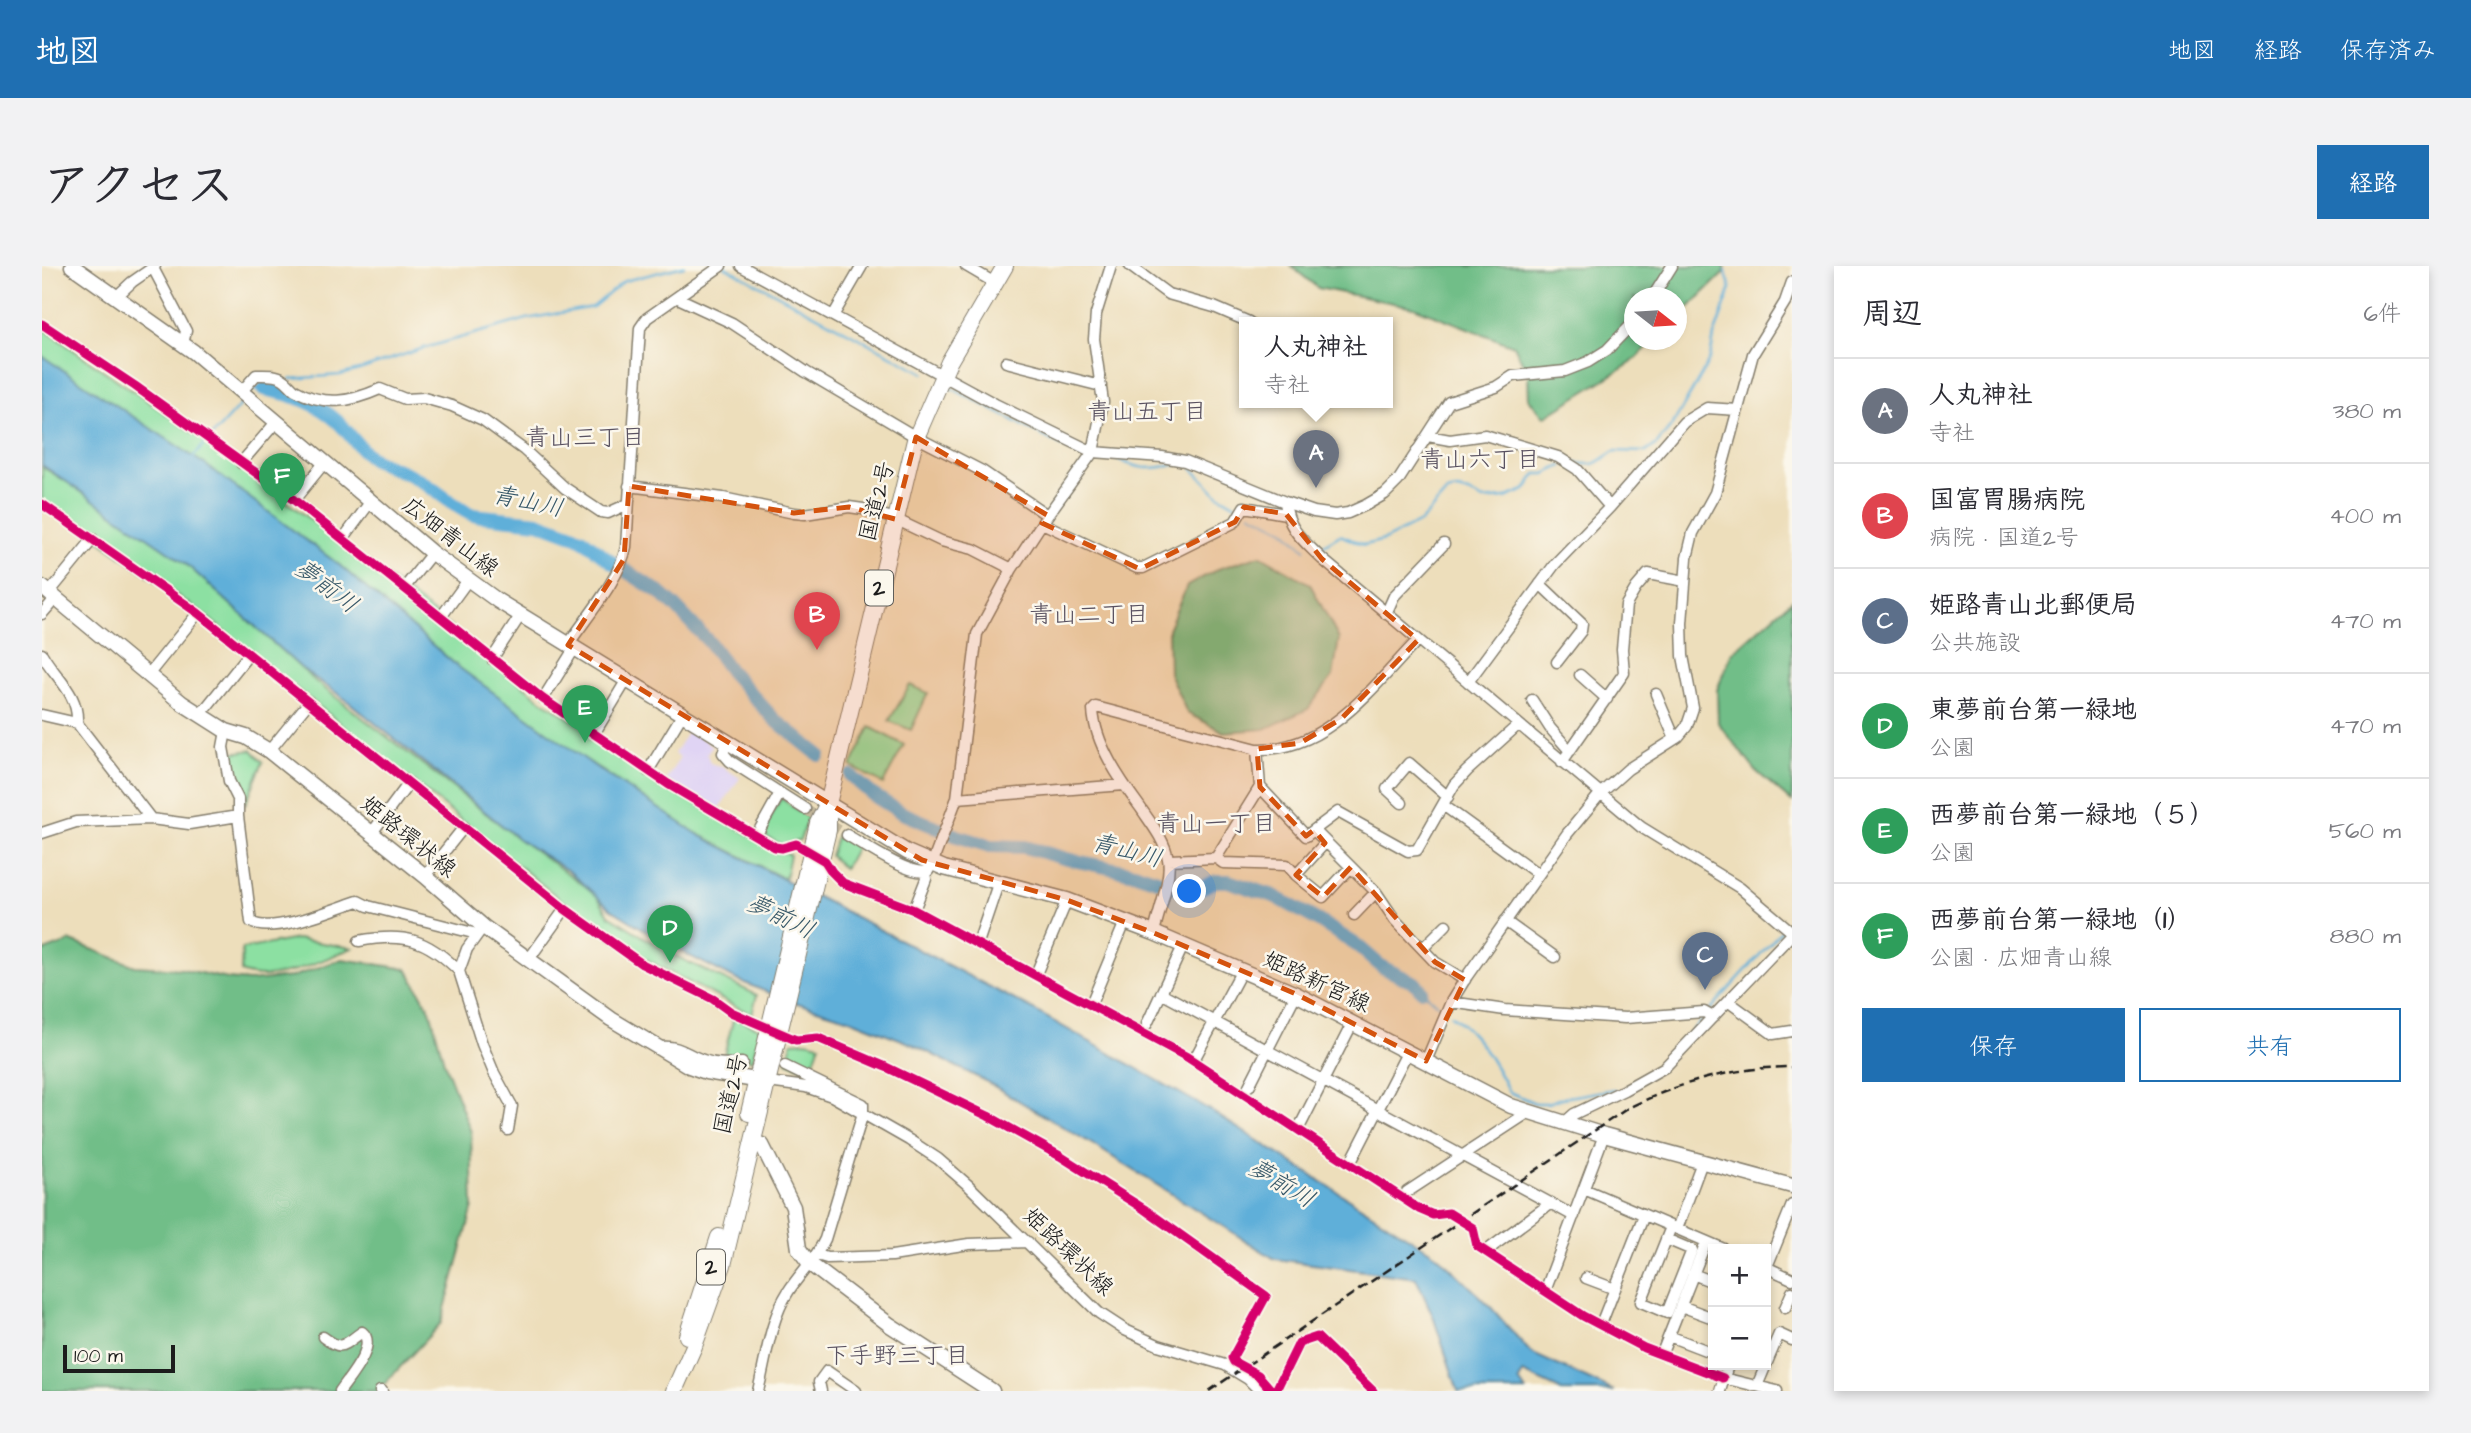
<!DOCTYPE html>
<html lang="ja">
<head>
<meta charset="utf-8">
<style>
  :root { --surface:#fff; --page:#f2f2f3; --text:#2b2b33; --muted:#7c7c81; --line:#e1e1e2; --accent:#1f6fb2 }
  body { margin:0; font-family:"Architects Daughter","Klee One",sans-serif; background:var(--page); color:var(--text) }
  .controls { position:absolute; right:21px; bottom:21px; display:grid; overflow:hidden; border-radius:0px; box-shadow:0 4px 10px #0003 }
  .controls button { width:63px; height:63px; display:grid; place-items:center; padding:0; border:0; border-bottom:2px solid var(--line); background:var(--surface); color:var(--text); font:35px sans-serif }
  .compass { position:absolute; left:1582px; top:21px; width:63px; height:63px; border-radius:50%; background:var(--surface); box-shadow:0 4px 10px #0003; rotate:107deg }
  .scale { position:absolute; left:21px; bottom:18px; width:112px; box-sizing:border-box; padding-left:7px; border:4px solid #1c1c1c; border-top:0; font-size:19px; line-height:24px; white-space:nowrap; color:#1c1c1c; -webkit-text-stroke:5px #fbf7ec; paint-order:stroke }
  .you { position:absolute; left:1148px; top:626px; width:24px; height:24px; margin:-18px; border:5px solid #fff; border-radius:50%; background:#1a73e8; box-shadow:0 0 0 10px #1a73e833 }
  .badge { display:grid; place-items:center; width:46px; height:46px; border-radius:50%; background:var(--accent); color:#fff; font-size:23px; font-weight:700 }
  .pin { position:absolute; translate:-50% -58px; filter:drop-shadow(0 2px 4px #0008) }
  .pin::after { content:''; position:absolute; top:37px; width:24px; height:21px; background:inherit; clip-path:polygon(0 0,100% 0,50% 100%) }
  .popup { position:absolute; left:1197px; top:51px; width:154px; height:91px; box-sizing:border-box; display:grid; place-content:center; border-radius:0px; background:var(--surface); filter:drop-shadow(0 2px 5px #0005); font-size:23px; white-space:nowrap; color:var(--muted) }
  .popup b { font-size:26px; color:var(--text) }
  .popup::after { content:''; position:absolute; left:50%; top:100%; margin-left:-14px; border:14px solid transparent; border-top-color:var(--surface) }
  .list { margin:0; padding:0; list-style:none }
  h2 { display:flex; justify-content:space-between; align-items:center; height:91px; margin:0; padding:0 28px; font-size:30px }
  h2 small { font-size:23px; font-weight:400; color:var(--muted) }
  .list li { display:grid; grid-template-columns:46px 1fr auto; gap:21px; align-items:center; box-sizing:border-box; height:105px; padding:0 28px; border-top:2px solid var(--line) }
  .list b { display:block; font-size:26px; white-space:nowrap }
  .list p { margin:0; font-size:23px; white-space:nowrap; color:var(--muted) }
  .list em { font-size:23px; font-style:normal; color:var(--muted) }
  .actions { display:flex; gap:14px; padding:21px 28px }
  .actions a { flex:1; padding:16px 0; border:2px solid var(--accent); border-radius:0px; text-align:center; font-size:24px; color:var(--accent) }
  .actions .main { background:var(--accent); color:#fff }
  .map { position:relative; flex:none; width:1750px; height:1125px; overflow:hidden; border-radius:0px }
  header { display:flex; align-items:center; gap:42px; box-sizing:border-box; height:98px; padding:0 35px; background:var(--accent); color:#fff }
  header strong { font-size:33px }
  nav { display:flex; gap:38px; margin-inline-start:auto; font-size:24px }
  .intro { display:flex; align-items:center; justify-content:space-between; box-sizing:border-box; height:168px; padding:0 42px }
  h1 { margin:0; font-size:49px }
  .button { padding:18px 32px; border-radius:0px; background:var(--accent); color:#fff; font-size:24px; font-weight:700 }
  main { display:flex; gap:42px; padding:0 42px }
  aside { flex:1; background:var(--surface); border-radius:0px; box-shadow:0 4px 10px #0003 }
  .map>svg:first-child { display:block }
</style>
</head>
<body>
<header>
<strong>地図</strong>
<nav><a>地図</a><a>経路</a><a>保存済み</a></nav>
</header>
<div class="intro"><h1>アクセス</h1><a class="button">経路</a></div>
<main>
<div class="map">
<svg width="1750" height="1125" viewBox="0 0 1750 1125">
  <rect width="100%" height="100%" fill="#fbf7ec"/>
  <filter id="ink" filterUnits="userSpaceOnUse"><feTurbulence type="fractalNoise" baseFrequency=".0143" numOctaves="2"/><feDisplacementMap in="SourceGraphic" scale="14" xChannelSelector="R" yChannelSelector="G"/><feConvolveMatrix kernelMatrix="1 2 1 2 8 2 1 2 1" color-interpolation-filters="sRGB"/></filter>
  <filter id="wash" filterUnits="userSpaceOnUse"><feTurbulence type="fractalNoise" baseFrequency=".00686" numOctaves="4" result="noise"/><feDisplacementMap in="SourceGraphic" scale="28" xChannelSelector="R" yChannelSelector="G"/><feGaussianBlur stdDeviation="1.57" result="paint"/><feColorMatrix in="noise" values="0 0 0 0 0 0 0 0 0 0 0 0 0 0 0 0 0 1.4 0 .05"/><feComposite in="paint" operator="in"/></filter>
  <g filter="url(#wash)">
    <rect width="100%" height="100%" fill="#eddebb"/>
    <path fill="#e0d4f4" d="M647 464 670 480 665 488 668 497 682 502 698 512 675 546 624 514 638 491 632 488Z"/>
    <path fill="#8ce0a2" stroke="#547e5f" stroke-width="2" d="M0 62 159 172 360 322 498 433 552 468 603 506 712 571 748 589 743 613 652 566 534 487 420 404 296 298 0 90Z
      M0 201 32 220 143 297 273 415 478 574 553 627 567 649 627 687 715 729 710 748C694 742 682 734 666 726 629 707 592 688 557 664L157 345 0 234Z
      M868 419 886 427 869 464 847 455Z
      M828 461 862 479 841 518 809 500Z
      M210 484 221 496 203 539 202 529 194 513 189 487Z
      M739 532 766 552 758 574 740 579 719 569Z
      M794 571 811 578 813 583 802 603 788 590Z
      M255 673 310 682C279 694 231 720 199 706L200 683Z
      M692 751 717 762 711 794 682 789Z
      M764 775 778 778 770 801 767 804 745 796 750 776Z"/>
    <path fill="#71be88" stroke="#466d52" stroke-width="2" d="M1249 0H1683L1681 8 1635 53 1634 32H1592V74H1613L1589 97 1502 151 1487 133 1486 107 1472 80 1372 41 1276 22Z
      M1218 289 1268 318 1297 373 1291 410 1266 443 1223 463 1182 466 1145 447 1127 407 1126 363 1145 320 1176 303Z
      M1750 334V536L1714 505 1676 457 1675 424 1690 387Z
      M29 675 93 700 140 703 186 713 207 715 250 711 300 693 365 703 388 744 402 796 429 866 431 941 399 1057 336 1125H0V686Z"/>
    <path fill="#5eafd9" stroke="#3d667a" stroke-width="2" d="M0 90 164 199 296 298 415 400 558 504 657 569 988 742 1166 843 1396 990 1446 1038 1489 1087 1572 1125H1520L1481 1107 1477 1115 1484 1125H1416L1391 1050 1374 1012 1233 993 1050 878 945 816 870 778 805 752 742 733 693 713 630 681 569 643 528 606 478 574 303 433 259 402 143 297 0 199Z"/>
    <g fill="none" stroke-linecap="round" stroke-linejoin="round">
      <path stroke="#5eafd9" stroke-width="2.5" d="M682 0 882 107
        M248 113 298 109 317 104 382 82 485 53 551 41 582 15 642 0
        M907 121 1043 192
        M207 128 212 122 222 123 238 116
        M149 193 201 136
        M1073 193C1099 203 1107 205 1134 198
        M1049 194 1064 192
        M1533 197C1556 200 1554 198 1572 185L1604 186 1615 178 1631 158 1659 110 1668 92 1672 70 1689 22 1683 5
        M1150 202 1175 228 1199 242
        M1208 247 1242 264 1263 283
        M1277 282 1298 269 1322 279 1342 274 1378 256 1405 226 1415 224 1426 226 1441 234 1463 232 1483 224 1494 208H1503L1520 200
        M1379 724 1400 742
        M1668 744 1741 663
        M1409 749C1436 769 1452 796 1467 826L1493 837H1505L1520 832 1573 823
        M1650 765 1664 749"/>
      <path stroke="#5eafd9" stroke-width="14" d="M222 123C249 128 274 136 295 155 307 166 315 181 328 191 341 200 358 203 372 211 393 222 410 240 431 249L496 256 539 272 570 296 617 326 633 340 667 376 688 405 732 453 777 489
        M809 510 831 529 860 547 915 570 948 580 983 581 1025 593 1097 608 1146 624 1152 625 1174 615H1186L1232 630 1275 654 1316 680 1340 701 1373 717 1379 724"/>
    </g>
  </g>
  <g filter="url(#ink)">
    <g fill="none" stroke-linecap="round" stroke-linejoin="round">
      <path stroke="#c3b79b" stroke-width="10" stroke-dasharray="10 5" stroke-linecap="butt" d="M763 543 805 569"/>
      <defs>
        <path id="minor" d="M110 0 144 65 141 78
          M699 0 953 138 1051 186 1120 191 1143 195 1243 236 1272 246 1293 249 1306 247 1324 239 1343 228 1356 215 1407 136 1454 121 1471 110 1523 105 1546 96 1565 84 1592 56
          M924 0 953 17
          M1088 0 1126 28 1172 41 1207 56
          M74 31 90 16 113 0
          M636 32 690 57 764 106 874 171 940 205 1005 249
          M1610 32 1630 0
          M791 50 820 0
          M964 96 1059 120
          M200 125 214 109C223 109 234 108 241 113 246 116 249 121 253 124 282 141 309 136 338 123L363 133 382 132 410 140 441 154 482 184 523 222 559 246 566 247 586 238
          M1386 170 1408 174 1443 169 1516 191 1535 203 1568 241
          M199 197 235 155
          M587 220 681 232 752 247 763 248 807 241 821 243 853 253 899 275 931 283 970 303
          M252 234 283 196
          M1243 236C1246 264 1261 274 1280 293L1599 561 1698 622 1750 666
          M1000 257 1095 302H1101L1193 256 1202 241 1244 248
          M301 273 329 235
          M1498 318 1540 358 1539 365 1515 396
          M363 321 390 287
          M7 327 51 273
          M0 348 13 333
          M1344 348 1352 330 1402 278
          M399 351 426 314
          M526 379C545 350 577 315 584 281L598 62 605 52 679 0
          M0 388C13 412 37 427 35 457L109 553
          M450 393 478 350
          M106 409 156 347
          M1538 409 1565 433
          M1426 416 1513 298 1568 241 1642 156 1665 142 1696 144
          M1614 428 1633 473
          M501 433 532 383
          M1490 434 1508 462 1528 485
          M159 448 207 388
          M0 449 35 457
          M184 465 181 481 187 515 196 533V550L209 656C230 669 292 643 316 635L326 640 435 668
          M552 468 584 415
          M685 477 681 487 688 495 763 543
          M227 485 267 436
          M1520 496 1582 407 1580 383 1584 339 1594 322 1606 308 1643 315
          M606 505 640 449
          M1218 521 1264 570 1296 546 1366 585 1375 584 1412 519 1425 505 1476 459
          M915 532 1082 519
          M1360 537 1345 523 1367 497 1406 531
          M1401 539 1496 608
          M718 563 738 527
          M1272 564 1334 626 1353 654 1393 696 1423 714
          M0 567 34 556 109 553 147 558 196 550
          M329 568 367 517
          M805 569C822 579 869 611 886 605L890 598 915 532 935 368 970 303 1000 257 1051 186 1061 136 1052 73 1054 48 1069 0
          M1283 577 1254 609 1281 631 1309 601
          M1174 592 1181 597 1245 599 1254 609
          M1127 594 1174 592 1218 521 1215 483
          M383 610 422 561
          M872 644 884 613 883 607
          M1312 649 1334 626
          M1463 655 1513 691
          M438 665 425 683 417 705 440 778 452 807 470 840 466 864
          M1112 667C1116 647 1130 612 1126 593 1123 574 1108 556 1098 541 1078 514 1053 478 1051 444L1054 441 1215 483C1285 486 1332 419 1376 374
          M317 675C362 667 384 672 417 705
          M936 677 957 615
          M1381 682 1404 659
          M487 693 523 643
          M994 708 1025 634
          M1119 727 1532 950
          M1409 736 1463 744 1583 752 1662 746 1671 751
          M1687 736 1731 768 1750 765
          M1049 738 1083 656
          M1105 758 1141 680
          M620 781C636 779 646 789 661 794 674 799 687 798 700 797
          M1154 790 1200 704
          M1384 795 1409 736 1425 710 1525 568 1558 528 1586 503 1636 471 1645 460 1651 442 1641 390 1640 357 1645 292 1651 267 1673 227 1711 88 1743 36 1750 16
          M726 816 764 821 790 830 867 874 896 893 926 919 1057 1047 1083 1064 1116 1079 1183 1099 1206 1113 1218 1125
          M1207 820 1254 728
          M1522 857 1532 848 1582 824 1623 801 1750 668
          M1258 860 1311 756
          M1311 892 1366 785
          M1542 923 1682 983
          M1365 926 1487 846
          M1635 963 1660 896
          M1624 973 1650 984 1625 1047 1599 1036 1629 961
          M1447 983 1509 937
          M775 989 785 992 850 990 927 978 986 976
          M1724 1001 1750 1013
          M1724 1003 1750 939
          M1651 1008 1671 1016
          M1544 1012 1573 1023
          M1505 1020 1562 869
          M1639 1040 1671 1052
          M1743 1042 1750 1026
          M1561 1053 1602 949
          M1627 1070 1671 1087
          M281 1071C301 1086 301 1079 320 1066 336 1079 307 1112 298 1125
          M1622 1082 1664 976
          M1681 1112 1735 1125
          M1715 1120 1737 1068 1750 1074
          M338 1125H340
          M716 1125C724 1093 728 1054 746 1026 758 1007 774 993 783 973L821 847V838L743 800
          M779 1125 777 1116 785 1105 814 1125
          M1678 1125 1686 1099"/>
        <path id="major" d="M30 0 152 86 390 287 456 335 865 586 902 602 1025 634 1112 667 1254 728 1469 840 1562 869 1750 920
          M0 321 140 437 184 465 204 471 227 485 383 610 443 662 569 753 647 800 664 806 726 816
          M711 876 720 879 751 941 757 983 768 998 848 1059 950 1125"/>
        <path id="highway" d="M707 847 768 591 776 557 783 543
          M645 1070 677 971
          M632 1125 652 1080 681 999 786 564V538L873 174 907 96 963 0"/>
      </defs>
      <use href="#minor" stroke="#847d6c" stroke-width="13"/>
      <use href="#major" stroke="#847d6c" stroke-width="17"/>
      <use href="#highway" stroke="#847d6c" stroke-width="18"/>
      <use href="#minor" stroke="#fff" stroke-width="10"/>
      <use href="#major" stroke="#fff" stroke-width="14"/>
      <use href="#highway" stroke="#fff" stroke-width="16"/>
      <path stroke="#1c1c1c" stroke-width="2.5" stroke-dasharray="10 5" stroke-linecap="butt" d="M1167 1125 1586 842C1639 816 1691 801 1750 801"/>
      <defs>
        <path id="cycleway" d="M0 58 93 120 252 234 501 433 626 518 733 581 740 582 754 578 783 595 790 606 801 617 872 644 1145 791 1377 943 1391 949 1407 947 1431 962 1435 980 1541 1050 1602 1082 1681 1112
          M0 238 156 347 523 643 600 698 671 733 689 746 754 774 776 772 844 801 946 850 1018 890 1102 943 1224 1030 1190 1092 1192 1096 1216 1109 1230 1125 1235 1122 1257 1077 1275 1071 1331 1125"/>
      </defs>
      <use href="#cycleway" stroke="#fbf7ec" stroke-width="13"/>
      <use href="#cycleway" stroke="#d6006c" stroke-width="9"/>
    </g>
  </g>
  <path fill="#d4530e" fill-opacity="0.2" stroke="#d4530e" stroke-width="5" stroke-dasharray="14 9" stroke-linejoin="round" d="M874 171 1005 249 1000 257 1098 303 1193 256 1202 241 1244 248 1280 293 1376 374 1299 453 1258 477 1215 483 1218 521 1264 570 1272 564 1283 577 1254 609 1281 631 1309 601 1393 696 1423 714 1384 795 1254 728 1112 667 1025 634 880 594 526 379 582 293 587 220 752 247 807 241 853 253Z"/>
  <g text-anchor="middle" stroke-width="5" stroke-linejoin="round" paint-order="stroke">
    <g fill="#fbf7ec" stroke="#5f5e5a" stroke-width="2">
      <rect x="823" y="304.5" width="28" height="35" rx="5"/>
      <rect x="655" y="983.5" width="28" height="35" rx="5"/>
    </g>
    <g font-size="21" font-weight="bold" fill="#1c1c1c">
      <text x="837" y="329">2</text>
      <text x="669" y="1008">2</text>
    </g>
    <g font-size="23" fill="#1c1c1c" stroke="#fbf7ec">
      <text transform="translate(834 235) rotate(-76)" y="8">国道2号</text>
      <text transform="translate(409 270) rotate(38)" y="8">広畑青山線</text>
      <text transform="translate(367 570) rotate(39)" y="8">姫路環状線</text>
      <text transform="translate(1275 715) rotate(25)" y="8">姫路新宮線</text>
      <text transform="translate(688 828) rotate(-77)" y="8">国道2号</text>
      <text transform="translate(1027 985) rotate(44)" y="8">姫路環状線</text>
    </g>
    <g font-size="24" fill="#5a5261" stroke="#fbf7ec">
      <text x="1105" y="153">青山五丁目</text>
      <text x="543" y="179">青山三丁目</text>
      <text x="1438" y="201">青山六丁目</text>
      <text x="1047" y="356">青山二丁目</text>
      <text x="1174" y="565">青山一丁目</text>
      <text x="855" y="1097">下手野三丁目</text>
    </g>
    <g font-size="24" font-style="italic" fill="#365768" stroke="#fbf7ec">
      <text transform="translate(486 235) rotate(12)" y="8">青山川</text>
      <text transform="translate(285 320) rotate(37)" y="8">夢前川</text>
      <text transform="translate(1085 584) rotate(15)" y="8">青山川</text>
      <text transform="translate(739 650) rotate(26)" y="8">夢前川</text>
      <text transform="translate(1240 917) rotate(31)" y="8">夢前川</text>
    </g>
  </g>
</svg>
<div class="controls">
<button>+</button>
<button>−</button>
</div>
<svg class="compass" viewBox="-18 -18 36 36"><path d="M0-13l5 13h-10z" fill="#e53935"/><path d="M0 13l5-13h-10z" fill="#7c7c81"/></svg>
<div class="scale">100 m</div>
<div class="you"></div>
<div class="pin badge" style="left:1274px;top:222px;background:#6b7280">A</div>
<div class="popup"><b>人丸神社</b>寺社</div>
<div class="pin badge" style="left:775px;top:384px;background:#e0444e">B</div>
<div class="pin badge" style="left:1663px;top:724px;background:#5c6f8a">C</div>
<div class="pin badge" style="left:628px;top:697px;background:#2e9e5b">D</div>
<div class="pin badge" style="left:543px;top:477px;background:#2e9e5b">E</div>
<div class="pin badge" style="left:240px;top:245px;background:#2e9e5b">F</div>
</div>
<aside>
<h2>周辺<small>6件</small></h2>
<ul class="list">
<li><span class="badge" style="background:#6b7280">A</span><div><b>人丸神社</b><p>寺社</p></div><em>380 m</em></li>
<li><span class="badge" style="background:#e0444e">B</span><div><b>国富胃腸病院</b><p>病院 · 国道2号</p></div><em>400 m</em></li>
<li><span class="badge" style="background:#5c6f8a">C</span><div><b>姫路青山北郵便局</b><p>公共施設</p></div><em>470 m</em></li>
<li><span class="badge" style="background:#2e9e5b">D</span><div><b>東夢前台第一緑地</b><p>公園</p></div><em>470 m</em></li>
<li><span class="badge" style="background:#2e9e5b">E</span><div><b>西夢前台第一緑地（５）</b><p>公園</p></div><em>560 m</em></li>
<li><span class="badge" style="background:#2e9e5b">F</span><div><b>西夢前台第一緑地（1）</b><p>公園 · 広畑青山線</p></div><em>880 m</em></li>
</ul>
<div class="actions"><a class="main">保存</a><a>共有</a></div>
</aside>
</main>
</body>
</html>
